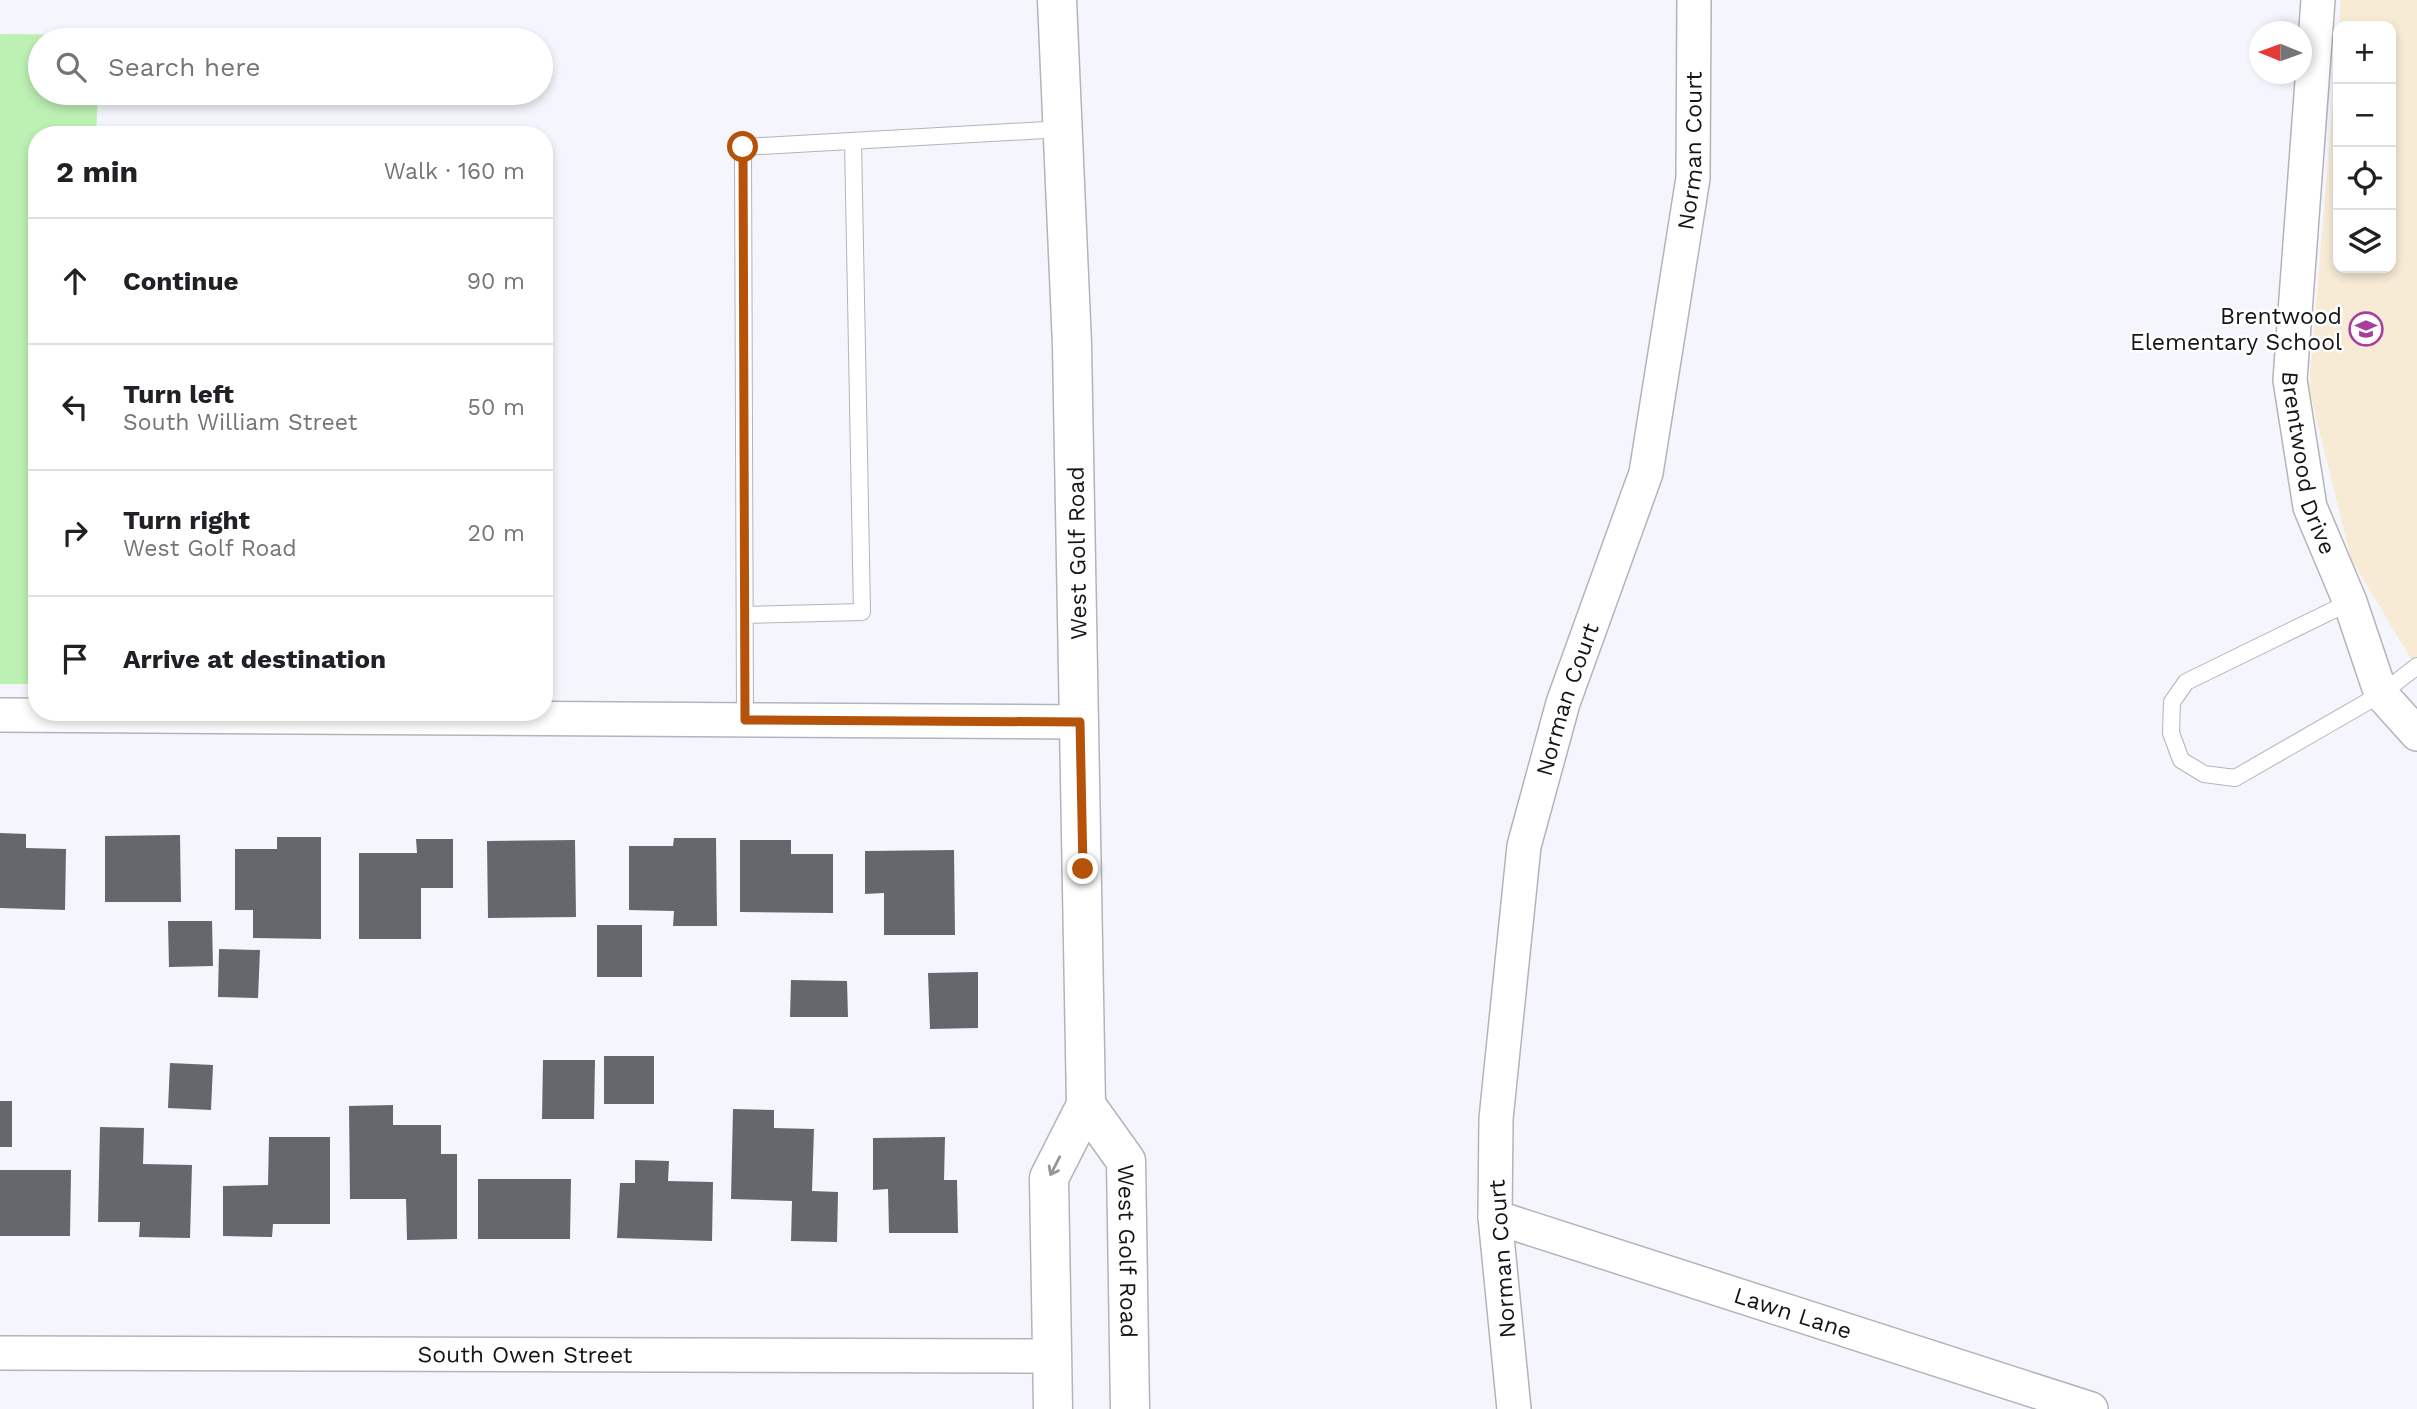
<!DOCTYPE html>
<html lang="en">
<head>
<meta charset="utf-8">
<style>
  :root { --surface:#fff; --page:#f6f6f6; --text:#202124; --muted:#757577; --line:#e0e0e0 }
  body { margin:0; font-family:"Work Sans",sans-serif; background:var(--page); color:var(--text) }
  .controls { position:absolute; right:21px; top:21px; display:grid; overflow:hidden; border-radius:14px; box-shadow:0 4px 10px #0003 }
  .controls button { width:63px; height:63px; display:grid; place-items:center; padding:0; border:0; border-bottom:2px solid var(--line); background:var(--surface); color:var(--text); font:35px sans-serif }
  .compass { position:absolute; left:2249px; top:21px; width:63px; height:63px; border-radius:50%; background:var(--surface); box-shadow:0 4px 10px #0003; rotate:271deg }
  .stop { position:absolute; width:21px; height:21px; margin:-16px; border:5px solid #b45309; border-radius:50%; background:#fff }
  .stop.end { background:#b45309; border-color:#fff; box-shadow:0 2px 7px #0008 }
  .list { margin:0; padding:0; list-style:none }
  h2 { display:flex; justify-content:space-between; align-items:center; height:91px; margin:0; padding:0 28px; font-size:30px }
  h2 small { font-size:23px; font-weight:400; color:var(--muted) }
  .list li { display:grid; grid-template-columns:46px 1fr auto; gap:21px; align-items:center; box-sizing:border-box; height:126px; padding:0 28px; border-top:2px solid var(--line) }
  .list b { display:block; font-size:26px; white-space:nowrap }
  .list p { margin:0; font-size:23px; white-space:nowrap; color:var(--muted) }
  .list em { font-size:23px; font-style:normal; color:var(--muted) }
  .icon { flex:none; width:38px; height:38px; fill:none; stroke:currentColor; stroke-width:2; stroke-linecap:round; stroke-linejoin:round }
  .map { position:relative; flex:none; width:2417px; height:1409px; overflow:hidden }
  .search { position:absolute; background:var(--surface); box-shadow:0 4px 10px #0003; left:28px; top:28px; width:525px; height:77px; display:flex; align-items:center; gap:18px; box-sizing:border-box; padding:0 24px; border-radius:38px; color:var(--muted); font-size:26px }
  .panel { position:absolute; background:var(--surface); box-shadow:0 4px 10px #0003; left:28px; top:126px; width:525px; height:595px; border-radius:28px }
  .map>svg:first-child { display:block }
</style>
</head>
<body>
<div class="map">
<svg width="2417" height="1409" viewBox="0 0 2417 1409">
  <rect width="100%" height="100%" fill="#f5f6fd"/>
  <path fill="#f7ebd6" d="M2341 0H2417V669L2351 559 2309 389 2338 39V268H2391V26H2339Z"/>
  <path fill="#bdf0b3" d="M0 34 100 35 99 40H40V93H98L96 135H37V684H0Z"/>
  <path fill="#66666d" d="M0 833 26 834V848L66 849 65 910 0 908Z
    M180 835 181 902H105V836Z
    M277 837H321V939L253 938V910H235V849H277Z
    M674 838H716L717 926H673L674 911 629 910V846H673Z
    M416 839H453V888H421V939H359V853H417Z
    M575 840 576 917 488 918 487 841Z
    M740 840H791V854H833V913L740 912Z
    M954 850 955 935H884V893L865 894V851Z
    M168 921H212L213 966 169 967Z
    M597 925H642V977H597Z
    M219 949 260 950 258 998 218 997Z
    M978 972V1028L930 1029 928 973Z
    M791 980 847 981 848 1017H790Z
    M604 1056H654V1104H604Z
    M543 1060H595L594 1119H542Z
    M170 1063 213 1065 211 1110 168 1108Z
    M0 1101H12V1147H0Z
    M393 1105V1125H441V1154H457V1239L407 1240 406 1199H350L349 1106Z
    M733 1109 774 1110V1128L814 1129 812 1191 838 1192 837 1242 791 1241 792 1201 731 1199Z
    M100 1127 144 1128 143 1164 192 1165 190 1238 139 1237 140 1222H98Z
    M269 1137H330V1224H273L272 1237 223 1236V1186L268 1185Z
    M945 1137 944 1180H957L958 1233H889L888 1189 873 1190V1138Z
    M635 1160 669 1161 668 1181 713 1182 712 1241 617 1238 620 1183H635Z
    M0 1170H71L70 1236H0Z
    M478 1179H571L570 1239H478Z"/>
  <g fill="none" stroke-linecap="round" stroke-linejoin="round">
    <defs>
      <path id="service" d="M2350 602 2186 682 2172 702 2171 733 2181 760 2204 774 2235 778 2381 694 2417 666
        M745 615 862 612 853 141
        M745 720 743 147 1063 129"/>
      <g id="minor">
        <path id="s1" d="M2318 0 2290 380 2310 507 2350 602 2381 694 2417 734"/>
        <path d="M0 715 1080 722"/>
        <path id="s2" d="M1495 1217 2091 1409"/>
        <path id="s3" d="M0 1353 1052 1356"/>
        <path id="s4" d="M1514 1409 1495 1217 1496 1119 1524 846 1563 703 1646 473 1693 178 1694 0"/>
      </g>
      <g id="primary">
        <path id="s5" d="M1086 1105 1126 1161 1130 1409"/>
        <path d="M1053 1409 1049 1178 1086 1105 1072 345 1057 0"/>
      </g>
    </defs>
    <use href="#service" stroke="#b3b3bb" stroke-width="18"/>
    <use href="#minor" stroke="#b3b3bb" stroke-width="36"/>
    <use href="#primary" stroke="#b3b3bb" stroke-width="41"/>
    <use href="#service" stroke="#fff" stroke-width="16"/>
    <use href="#minor" stroke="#fff" stroke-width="33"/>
    <use href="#primary" stroke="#fff" stroke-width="38"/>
  </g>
  <defs><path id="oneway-shaft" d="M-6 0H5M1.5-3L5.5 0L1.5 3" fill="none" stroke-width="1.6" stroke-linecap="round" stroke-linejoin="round" transform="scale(1.75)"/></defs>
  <use stroke="#969697" href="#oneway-shaft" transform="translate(1055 1166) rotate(117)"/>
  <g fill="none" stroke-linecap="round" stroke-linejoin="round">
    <path stroke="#b45309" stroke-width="9" d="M743 147 745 720 1080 722 1083 869"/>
  </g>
  <defs>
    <symbol id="school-ring" viewBox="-11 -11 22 22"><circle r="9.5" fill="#fff" stroke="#a93e9f" stroke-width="1.5"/><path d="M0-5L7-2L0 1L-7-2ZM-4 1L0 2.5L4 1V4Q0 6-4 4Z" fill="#a93e9f"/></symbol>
  </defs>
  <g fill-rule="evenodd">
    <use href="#school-ring" x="2347" y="310" width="38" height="38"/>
  </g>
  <g text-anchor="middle" stroke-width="5" stroke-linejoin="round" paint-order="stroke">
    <g font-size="23" fill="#151518" stroke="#fff">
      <text dy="8" stroke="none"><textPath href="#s4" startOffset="1284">Norman Court</textPath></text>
      <text dy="8" stroke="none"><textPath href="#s1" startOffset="466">Brentwood Drive</textPath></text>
      <text transform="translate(1077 553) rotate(-91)" y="8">West Golf Road</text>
      <text dy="8" stroke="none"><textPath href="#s4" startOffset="718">Norman Court</textPath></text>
      <text dy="8" stroke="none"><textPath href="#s5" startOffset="159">West Golf Road</textPath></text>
      <text transform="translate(1502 1259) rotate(-94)" y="8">Norman Court</text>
      <text dy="8" stroke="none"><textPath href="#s2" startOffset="313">Lawn Lane</textPath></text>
      <text dy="8" stroke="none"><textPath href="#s3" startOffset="525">South Owen Street</textPath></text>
    </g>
    <g font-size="23" fill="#151518" stroke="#fff" text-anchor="end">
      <text x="2342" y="324">Brentwood<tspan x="2342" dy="26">Elementary School</tspan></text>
    </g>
  </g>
</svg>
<div class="controls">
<button>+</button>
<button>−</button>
<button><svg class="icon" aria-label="locate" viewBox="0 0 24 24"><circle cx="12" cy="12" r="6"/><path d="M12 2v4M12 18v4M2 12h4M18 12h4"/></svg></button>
<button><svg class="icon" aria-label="layers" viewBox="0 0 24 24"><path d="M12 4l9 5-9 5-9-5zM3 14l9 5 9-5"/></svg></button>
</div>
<svg class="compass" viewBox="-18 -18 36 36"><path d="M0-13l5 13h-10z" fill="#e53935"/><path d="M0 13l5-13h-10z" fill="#757577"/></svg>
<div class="stop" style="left:743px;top:147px"></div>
<div class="stop end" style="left:1083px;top:869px"></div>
<div class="search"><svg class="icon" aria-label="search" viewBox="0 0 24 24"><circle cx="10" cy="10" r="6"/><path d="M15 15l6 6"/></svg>Search here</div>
<section class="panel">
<h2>2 min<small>Walk · 160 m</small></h2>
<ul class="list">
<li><svg class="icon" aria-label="ahead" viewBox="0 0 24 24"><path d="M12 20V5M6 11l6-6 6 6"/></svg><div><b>Continue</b></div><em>90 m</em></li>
<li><svg class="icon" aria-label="left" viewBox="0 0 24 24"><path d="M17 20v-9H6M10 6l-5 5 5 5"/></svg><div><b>Turn left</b><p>South William Street</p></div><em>50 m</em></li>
<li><svg class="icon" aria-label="right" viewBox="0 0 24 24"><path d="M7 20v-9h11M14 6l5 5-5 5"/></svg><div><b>Turn right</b><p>West Golf Road</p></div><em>20 m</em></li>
<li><svg class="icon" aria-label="arrive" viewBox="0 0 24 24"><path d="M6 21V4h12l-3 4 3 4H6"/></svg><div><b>Arrive at destination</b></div></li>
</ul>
</section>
</div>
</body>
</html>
